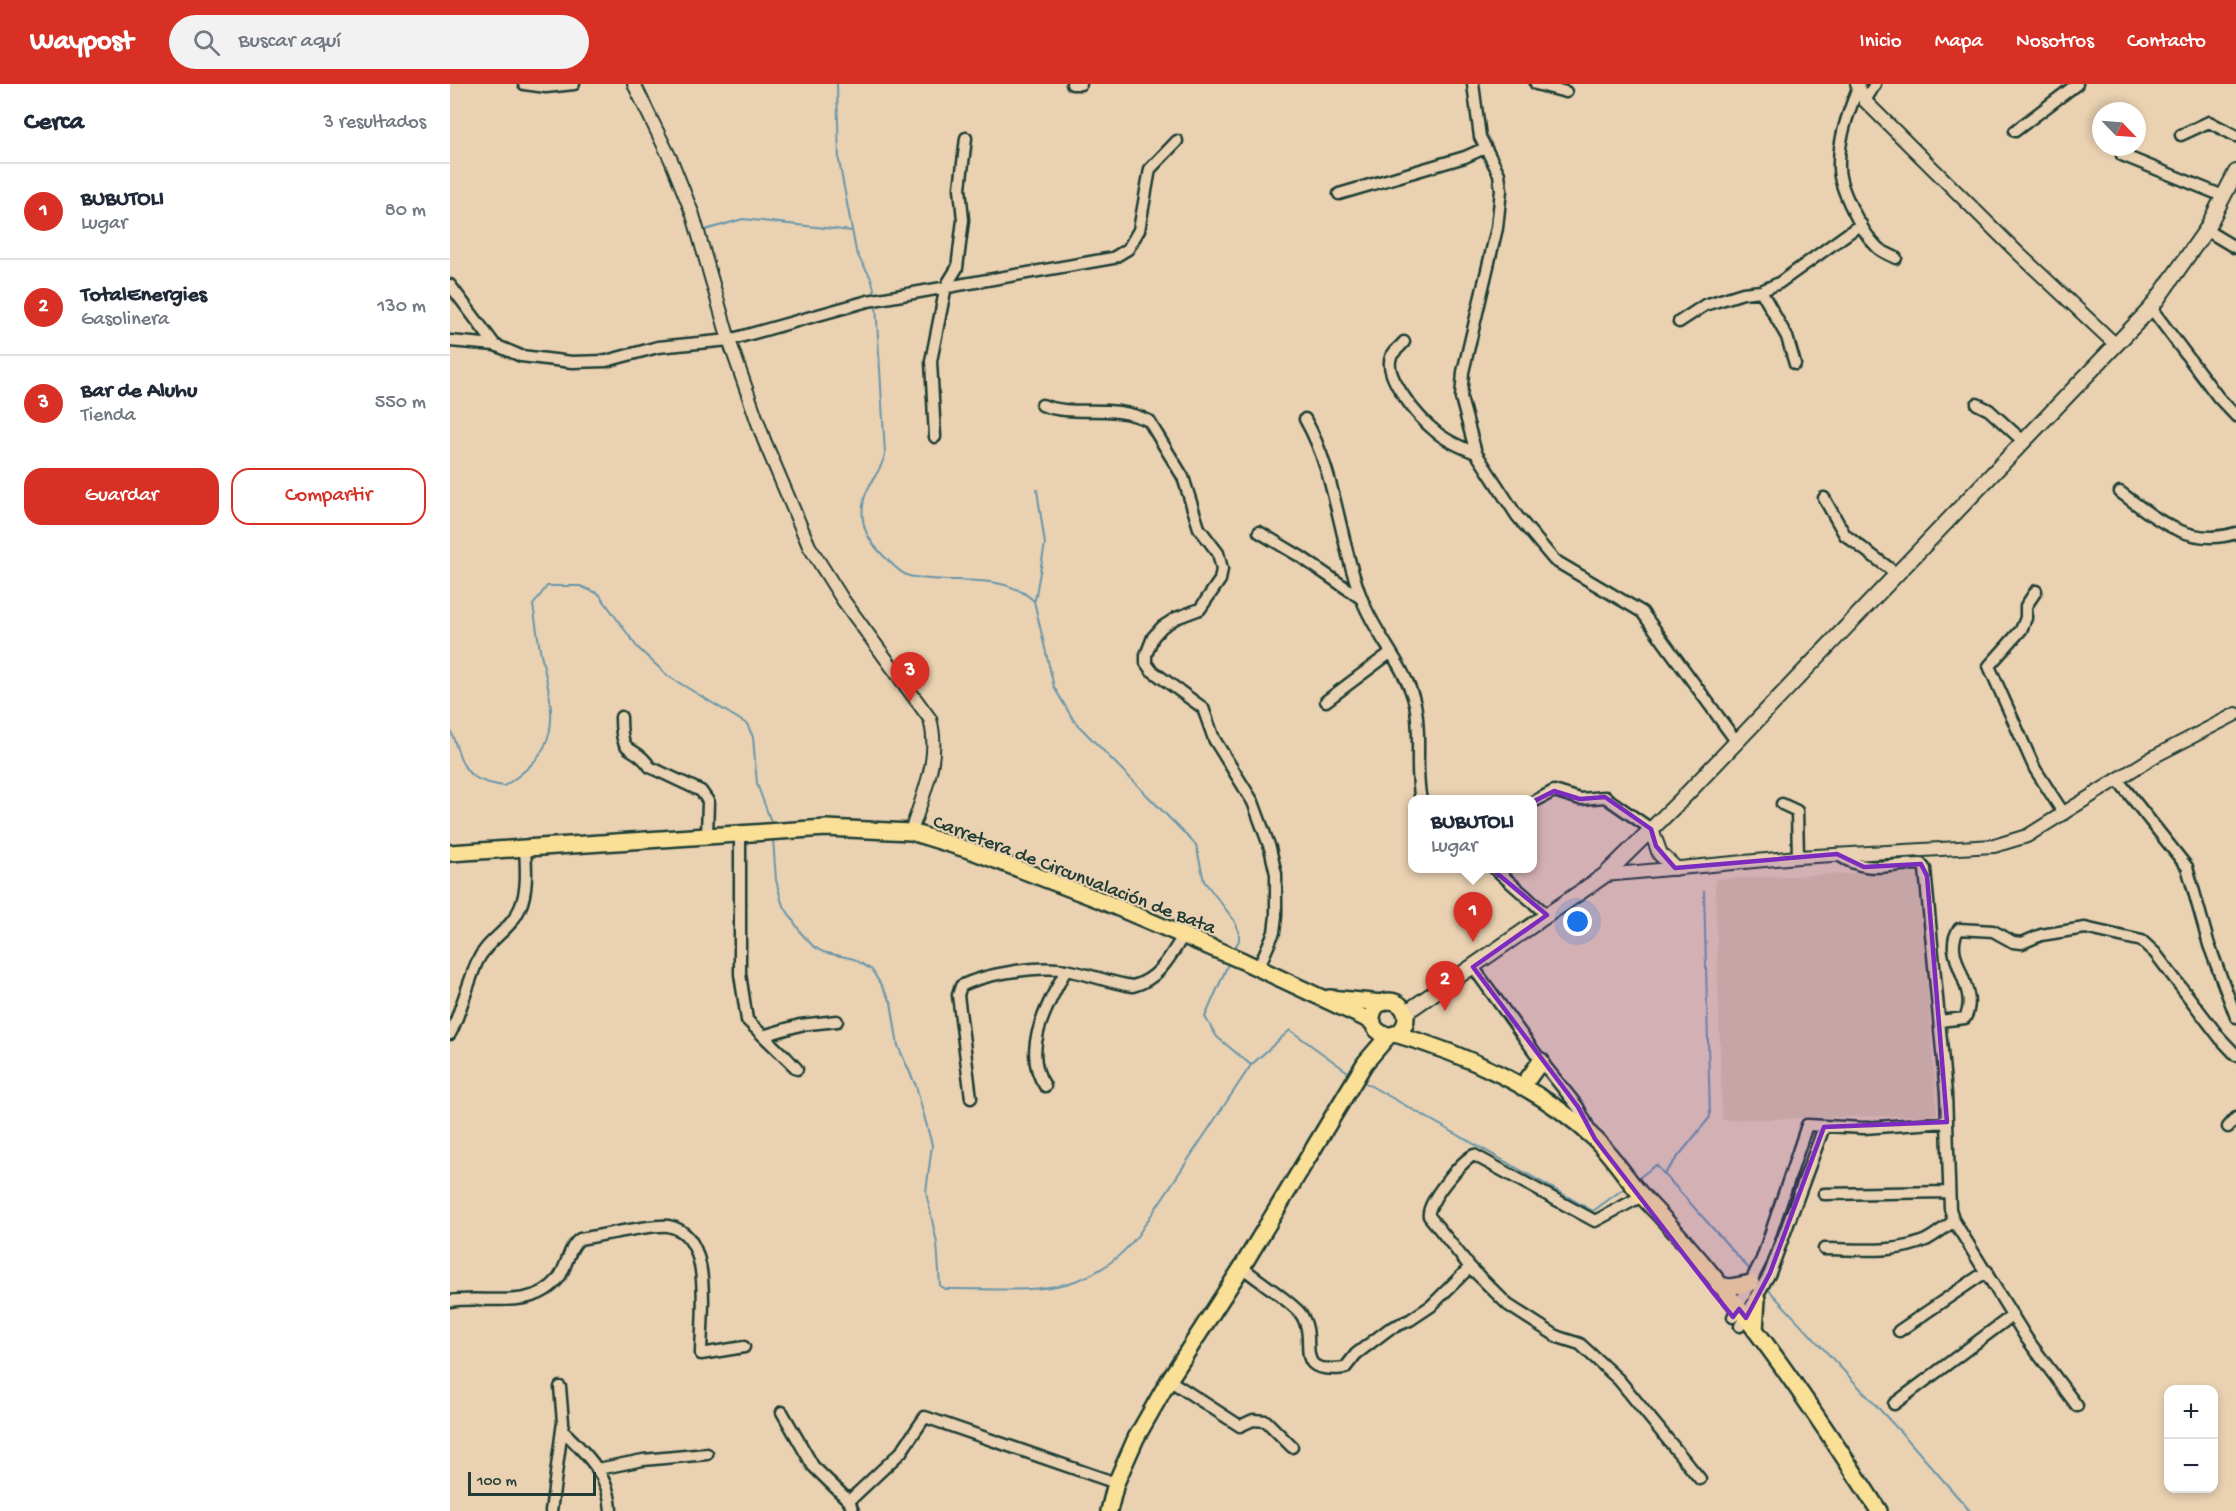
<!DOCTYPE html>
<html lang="es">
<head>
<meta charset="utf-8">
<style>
  :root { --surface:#fff; --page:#f2f2f3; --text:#1f2937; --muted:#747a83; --line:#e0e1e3; --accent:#d93025 }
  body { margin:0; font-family:"Gochi Hand",sans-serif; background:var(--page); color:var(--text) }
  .controls { position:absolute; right:18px; bottom:18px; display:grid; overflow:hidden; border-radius:12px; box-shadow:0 3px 9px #0003 }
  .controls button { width:54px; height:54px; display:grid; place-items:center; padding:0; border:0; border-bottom:2px solid var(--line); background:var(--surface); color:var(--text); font:30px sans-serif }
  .compass { position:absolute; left:1642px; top:18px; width:54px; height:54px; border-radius:50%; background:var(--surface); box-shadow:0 3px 9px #0003; rotate:115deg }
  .scale { position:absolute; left:18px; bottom:15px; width:128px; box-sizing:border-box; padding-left:6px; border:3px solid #1f3d34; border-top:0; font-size:16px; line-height:21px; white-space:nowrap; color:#1f3d34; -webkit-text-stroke:4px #e9d1b1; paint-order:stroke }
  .you { position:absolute; left:1128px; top:838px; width:21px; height:21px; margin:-15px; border:4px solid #fff; border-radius:50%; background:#1a73e8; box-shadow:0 0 0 9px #1a73e833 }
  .badge { display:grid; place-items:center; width:39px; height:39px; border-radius:50%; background:var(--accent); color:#fff; font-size:20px; font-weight:700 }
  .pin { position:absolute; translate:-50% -50px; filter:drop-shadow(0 2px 3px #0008) }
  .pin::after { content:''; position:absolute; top:32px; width:21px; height:18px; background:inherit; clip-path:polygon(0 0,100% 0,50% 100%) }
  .popup { position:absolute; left:958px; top:711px; width:129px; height:78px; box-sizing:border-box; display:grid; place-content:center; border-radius:12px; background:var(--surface); filter:drop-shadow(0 2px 4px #0005); font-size:20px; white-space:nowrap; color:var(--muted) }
  .popup b { font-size:22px; color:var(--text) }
  .popup::after { content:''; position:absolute; left:50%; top:100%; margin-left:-12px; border:12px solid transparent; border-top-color:var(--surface) }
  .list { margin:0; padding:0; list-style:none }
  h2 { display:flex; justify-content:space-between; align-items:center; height:78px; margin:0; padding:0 24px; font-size:26px }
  h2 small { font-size:20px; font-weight:400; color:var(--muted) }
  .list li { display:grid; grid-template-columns:39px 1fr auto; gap:18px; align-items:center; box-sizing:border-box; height:96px; padding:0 24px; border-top:2px solid var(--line) }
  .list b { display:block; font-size:22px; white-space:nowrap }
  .list p { margin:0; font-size:20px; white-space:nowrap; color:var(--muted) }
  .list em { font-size:20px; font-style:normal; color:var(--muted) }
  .actions { display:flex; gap:12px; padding:18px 24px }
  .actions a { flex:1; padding:14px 0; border:2px solid var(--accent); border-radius:18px; text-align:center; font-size:21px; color:var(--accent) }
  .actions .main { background:var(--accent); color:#fff }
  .icon { flex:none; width:33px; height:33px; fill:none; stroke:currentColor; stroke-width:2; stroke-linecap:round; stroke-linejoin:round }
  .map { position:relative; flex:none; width:1786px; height:1427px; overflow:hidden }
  header { display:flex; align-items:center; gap:36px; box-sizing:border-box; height:84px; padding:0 30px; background:var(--accent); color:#fff }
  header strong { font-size:28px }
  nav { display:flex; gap:33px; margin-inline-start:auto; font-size:21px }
  .search { width:420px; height:54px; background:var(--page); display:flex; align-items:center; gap:15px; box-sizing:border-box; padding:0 21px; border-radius:33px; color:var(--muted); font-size:22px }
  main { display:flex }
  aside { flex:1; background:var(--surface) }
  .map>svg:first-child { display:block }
</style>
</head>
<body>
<header>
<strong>Waypost</strong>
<div class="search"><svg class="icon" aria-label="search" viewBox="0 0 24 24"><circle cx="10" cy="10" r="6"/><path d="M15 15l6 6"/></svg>Buscar aquí</div>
<nav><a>Inicio</a><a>Mapa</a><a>Nosotros</a><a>Contacto</a></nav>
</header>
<main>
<aside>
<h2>Cerca<small>3 resultados</small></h2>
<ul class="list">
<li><span class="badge">1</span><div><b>BUBUTOLI</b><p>Lugar</p></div><em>80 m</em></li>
<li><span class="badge">2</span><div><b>TotalEnergies</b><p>Gasolinera</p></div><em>130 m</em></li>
<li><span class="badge">3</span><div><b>Bar de Aluhu</b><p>Tienda</p></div><em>550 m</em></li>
</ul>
<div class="actions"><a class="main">Guardar</a><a>Compartir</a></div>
</aside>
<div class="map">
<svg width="1786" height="1427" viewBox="0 0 1786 1427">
  <rect width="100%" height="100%" fill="#e9d1b1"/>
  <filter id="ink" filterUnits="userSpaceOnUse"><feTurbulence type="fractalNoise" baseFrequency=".0167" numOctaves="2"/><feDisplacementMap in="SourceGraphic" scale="12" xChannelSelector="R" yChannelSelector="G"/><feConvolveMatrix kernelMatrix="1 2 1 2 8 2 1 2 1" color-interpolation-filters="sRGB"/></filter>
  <g filter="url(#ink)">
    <path fill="#d9c4a2" d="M1470 787 1487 1031 1272 1036 1265 795Z"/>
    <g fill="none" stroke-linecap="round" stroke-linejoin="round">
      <path stroke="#6996aa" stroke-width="2" d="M387 0 389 77 406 167C414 187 422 187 425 212
        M255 146 293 135 402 147
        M426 220 435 369C433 386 418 398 414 415 408 444 420 460 441 479 446 484 452 490 459 492 497 502 552 486 584 517L604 603 624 637 746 761 754 797 784 836 789 848V856L783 868
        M585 516 595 460 587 406
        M0 645C15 683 10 695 54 702 111 666 106 635 92 575 88 558 86 539 83 521L97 502H130L149 510 187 563 218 592 297 640 303 653 307 700 323 743
        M323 755 326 796 332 819 351 849 363 862 373 868 404 875 422 886 441 918 448 962 466 1002 482 1061 476 1108 487 1159 490 1202 496 1205C573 1204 636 1218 688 1151L801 981
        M779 878 755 933 767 953 801 981 840 946 902 991
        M912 997 1143 1127 1176 1103
        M1214 1090 1260 1033 1254 807
        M1186 1096 1206 1081 1302 1188
        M1316 1203 1458 1356 1520 1427"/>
      <defs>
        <path id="minor" d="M74 0 96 3 124 0
          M622 0H631
          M1023 0 1030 53 1049 90 1051 106 1047 144 1013 288 1011 314 1026 369 1067 432 1104 476 1192 528 1286 657
          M1086 0 1116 8
          M1408 4C1398 29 1388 56 1389 84 1389 104 1412 148 1426 162 1431 168 1439 170 1446 174
          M1415 17 1425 0
          M1565 47 1627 0
          M1731 51 1759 38 1786 52
          M1672 71 1773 112
          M889 110 1015 73 1035 64
          M1756 146 1786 164
          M0 201 45 261
          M1311 207 1337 253 1345 280
          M1701 224 1768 313 1786 332
          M1229 238 1255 221 1293 209 1311 207 1329 199 1411 140
          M0 257 45 261 71 272 122 278 156 277 208 263 279 256 418 217 663 174 678 165 689 146 700 85 727 57
          M954 258C950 263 943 268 941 273 933 293 970 335 985 347 996 357 1013 364 1026 369
          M1527 320 1539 326 1573 357
          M592 321C626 334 661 318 699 337L733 393 749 444 768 469 772 485 770 496 750 525 726 534 712 543 703 553 696 571V579L701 586 753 624 764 655 803 718 820 764 826 790V832L824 848 808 885
          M855 335C887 391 889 459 913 518 927 553 956 583 965 620 972 652 964 684 971 716
          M485 353 481 277 496 202 507 184 513 136 510 104 516 54
          M1670 408C1706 435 1740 464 1786 449
          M1374 414 1395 451 1447 490
          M809 448 851 473 912 515
          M1586 507 1576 522V534L1571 546 1539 582 1585 685 1614 730
          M876 617 940 569
          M171 633C171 677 183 657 200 683L251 707 258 717 257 752
          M1667 695 1737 783 1759 861 1786 933
          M1083 718 1104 707 1130 715 1155 713 1201 745
          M1332 720 1347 727 1348 773
          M290 750V890L297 936 347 985 333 970
          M1387 770C1416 791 1438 780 1471 780L1475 785 1496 1010 1500 1125 1504 1137 1577 1255 1627 1322
          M1044 784 1097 831
          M1023 883 1091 977 1128 1023 1141 1048
          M1490 937 1515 934C1531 904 1490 872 1509 845L1543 847 1563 858 1572 859 1591 851 1635 844 1692 857 1705 869 1770 954 1786 971
          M0 950C3 948 22 889 27 878 37 856 61 846 70 824 78 806 76 784 75 764
          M316 951 350 941 387 937
          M595 1002C570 966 598 920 616 886
          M521 1014 508 911 511 902C534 890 589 881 616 886 639 890 660 899 683 902 709 895 720 873 733 852
          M1778 1043 1786 1034
          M1374 1110 1498 1108
          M1192 1112 1145 1137 1024 1071C1012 1076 976 1119 979 1132L1020 1183 1058 1221 1108 1253 1130 1260 1169 1296 1250 1395
          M1374 1165C1408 1165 1445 1170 1476 1156 1486 1151 1495 1143 1504 1137
          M792 1183C807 1196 838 1215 850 1229 871 1256 837 1291 895 1284L906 1270 939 1245 960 1236 981 1222 1020 1183
          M0 1217C33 1211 83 1227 108 1195 117 1184 118 1163 130 1155 149 1152 203 1140 218 1142 265 1150 251 1235 251 1270L294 1263
          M1283 1233 1312 1175 1357 1041 1414 1044 1497 1038
          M1290 1242 1320 1189 1374 1043
          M1449 1247 1537 1187
          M719 1296 790 1342 803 1336 816 1337 842 1363
          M1444 1320 1563 1231
          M332 1328 363 1382 399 1417 403 1427
          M112 1346C136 1369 160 1392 161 1427
          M148 1385 193 1376 257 1370
          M399 1417 451 1368 475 1333 666 1399
          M101 1427 113 1338 110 1303"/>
        <path id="tertiary" d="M184 0 221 76 243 131 279 256 314 356 359 462 393 516 480 635C491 674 473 710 461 748
          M1407 0 1415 17 1567 168 1666 261
          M1155 791 1348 773 1544 762 1577 752 1705 672 1786 630"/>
        <path id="secondary" d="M1201 745 1210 770 1225 784
          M955 929 1155 791 1231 716 1701 224 1756 146 1786 88"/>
        <path id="primary" d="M0 769 376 744 461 748 522 767 650 816 793 877 923 938
          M879 914 933 919
          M922 934a17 17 0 1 1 34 0a17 17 0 1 1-34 0Z
          M945 950C1015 970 1091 1004 1145 1055 1164 1073 1177 1096 1194 1114 1285 1208 1359 1318 1429 1427
          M1072 1003 1091 977
          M1268 1201 1280 1203 1301 1199
          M1305 1246 1307 1215
          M659 1427 666 1399 686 1354 719 1296 792 1183 915 979 939 951"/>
      </defs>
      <use href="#minor" stroke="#1f3d34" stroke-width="15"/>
      <use href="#tertiary" stroke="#1f3d34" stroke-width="16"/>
      <use href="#secondary" stroke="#1f3d34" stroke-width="18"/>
      <use href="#primary" stroke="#1f3d34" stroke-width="20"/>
      <use href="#minor" stroke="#e9d1b1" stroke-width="10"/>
      <use href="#tertiary" stroke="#e9d1b1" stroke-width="12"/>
      <use href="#secondary" stroke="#e9d1b1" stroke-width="14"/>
      <use href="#primary" stroke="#fadf96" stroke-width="15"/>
    </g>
  </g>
  <path fill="#7b2cbf" fill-opacity="0.2" stroke="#7b2cbf" stroke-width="4.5" stroke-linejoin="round" d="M1104 707 1130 715 1155 713 1201 745 1206 762 1225 784 1387 770 1414 783 1471 780 1477 792 1497 1038 1374 1043 1320 1189 1296 1234 1289 1225 1283 1233 1262 1207 1145 1055 1128 1023 1023 883 1097 831 1019 766 1065 727Z"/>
  <g text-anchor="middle" stroke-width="4.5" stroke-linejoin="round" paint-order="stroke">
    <g font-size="20" fill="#1f3d34" stroke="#e9d1b1">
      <text transform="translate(625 789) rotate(21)" y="7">Carretera de Circunvalación de Bata</text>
    </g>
  </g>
</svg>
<div class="controls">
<button>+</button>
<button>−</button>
</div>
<svg class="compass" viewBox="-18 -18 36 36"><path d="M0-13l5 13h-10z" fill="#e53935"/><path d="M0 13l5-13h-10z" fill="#747a83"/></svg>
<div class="scale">100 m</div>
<div class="you"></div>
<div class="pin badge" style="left:1023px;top:858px">1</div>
<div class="popup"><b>BUBUTOLI</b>Lugar</div>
<div class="pin badge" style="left:995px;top:927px">2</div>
<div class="pin badge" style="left:460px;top:618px">3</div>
</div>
</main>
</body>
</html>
